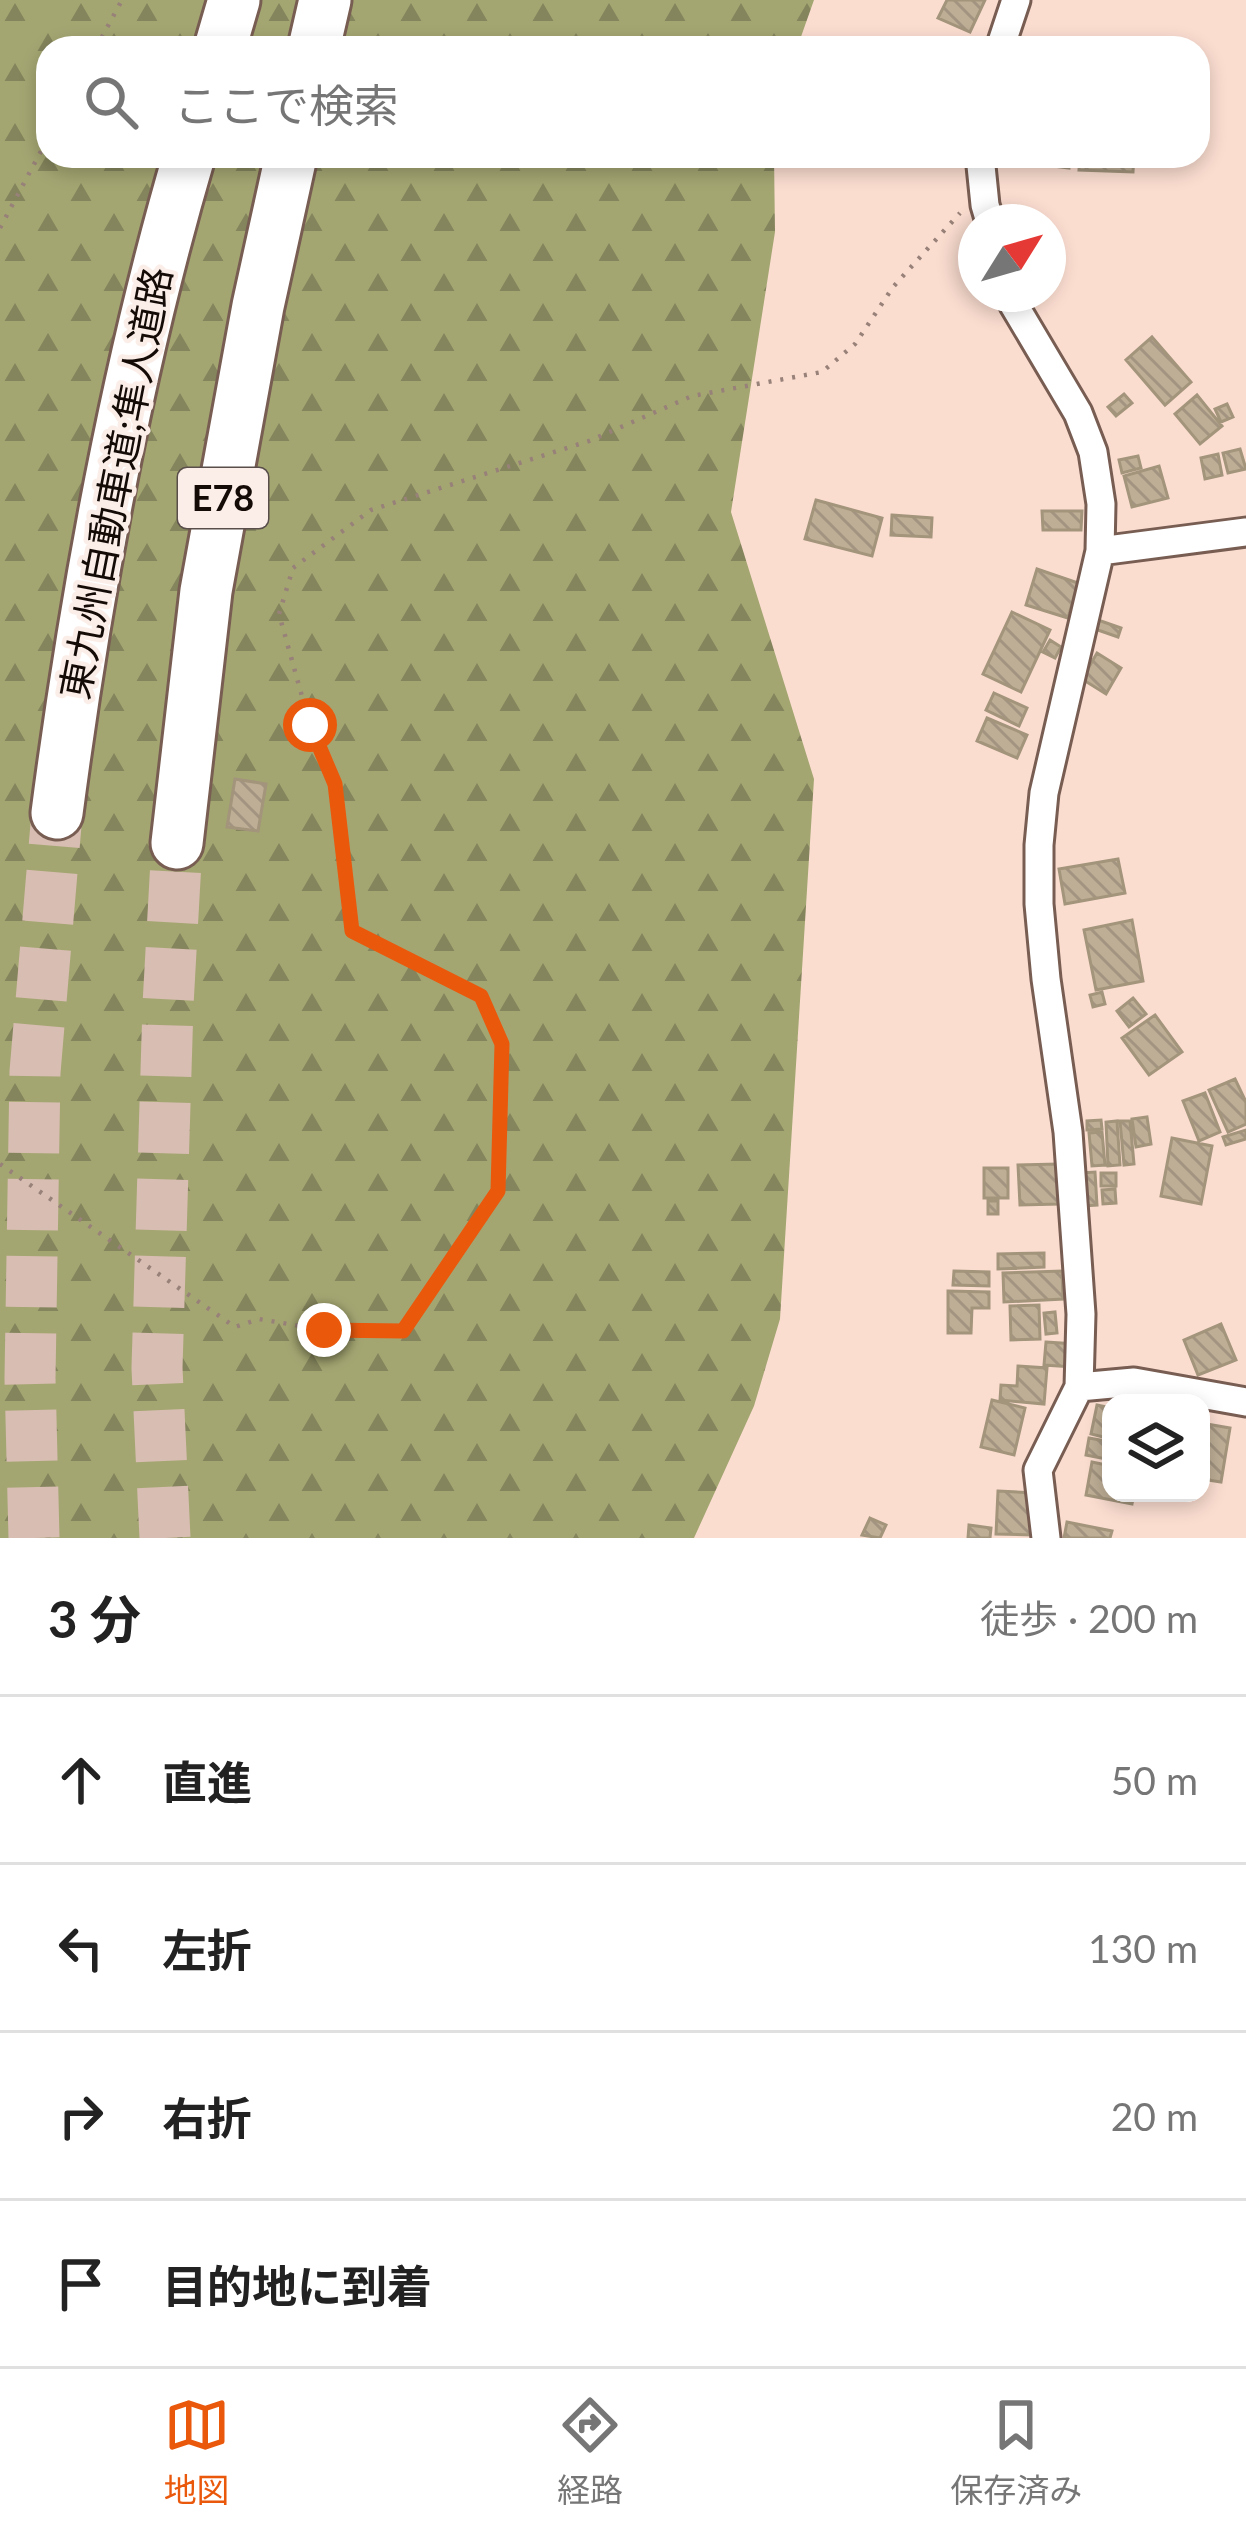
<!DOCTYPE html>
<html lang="ja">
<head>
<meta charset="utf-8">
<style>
  :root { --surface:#fff; --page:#f6f6f6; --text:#222; --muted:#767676; --line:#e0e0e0; --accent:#ea580c }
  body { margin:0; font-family:Lato,"Noto Sans JP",sans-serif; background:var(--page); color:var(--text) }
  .controls { position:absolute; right:36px; bottom:36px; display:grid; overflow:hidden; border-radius:24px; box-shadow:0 6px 18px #0003 }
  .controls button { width:108px; height:108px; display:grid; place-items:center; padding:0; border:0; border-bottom:3px solid var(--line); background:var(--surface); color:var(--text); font:60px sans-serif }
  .compass { position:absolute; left:958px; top:204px; width:108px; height:108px; border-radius:50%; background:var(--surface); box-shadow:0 6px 18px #0003; rotate:53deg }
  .stop { position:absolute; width:36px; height:36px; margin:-27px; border:9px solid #ea580c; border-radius:50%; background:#fff }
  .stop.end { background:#ea580c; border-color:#fff; box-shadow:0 3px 12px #0008 }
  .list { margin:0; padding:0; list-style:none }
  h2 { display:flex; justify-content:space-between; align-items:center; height:156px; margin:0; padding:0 48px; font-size:51px }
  h2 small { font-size:39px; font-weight:400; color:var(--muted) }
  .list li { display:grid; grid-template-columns:78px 1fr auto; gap:36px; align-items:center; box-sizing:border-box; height:168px; padding:0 48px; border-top:3px solid var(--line) }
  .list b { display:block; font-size:45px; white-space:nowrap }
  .list em { font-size:39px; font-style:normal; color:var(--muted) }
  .icon { flex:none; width:66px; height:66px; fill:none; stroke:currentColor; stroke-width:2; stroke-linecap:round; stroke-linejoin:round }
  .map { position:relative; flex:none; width:1246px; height:1538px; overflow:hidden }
  .search { position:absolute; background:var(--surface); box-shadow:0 6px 18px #0003; left:36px; right:36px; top:36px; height:132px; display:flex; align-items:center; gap:30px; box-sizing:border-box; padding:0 42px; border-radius:36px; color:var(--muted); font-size:45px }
  .sheet { height:828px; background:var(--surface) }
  nav { display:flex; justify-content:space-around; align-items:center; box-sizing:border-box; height:168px; border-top:3px solid var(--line); background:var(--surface); font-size:33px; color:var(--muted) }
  nav a { display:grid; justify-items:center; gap:6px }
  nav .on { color:var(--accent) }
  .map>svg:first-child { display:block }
</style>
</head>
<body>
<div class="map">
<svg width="1246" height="1538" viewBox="0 0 1246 1538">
  <defs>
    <pattern id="forest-firs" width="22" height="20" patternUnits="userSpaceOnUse" patternTransform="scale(3)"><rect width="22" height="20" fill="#a4a672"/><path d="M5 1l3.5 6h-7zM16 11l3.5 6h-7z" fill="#84855c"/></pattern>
    <pattern id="building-back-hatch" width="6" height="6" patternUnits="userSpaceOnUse" patternTransform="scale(3)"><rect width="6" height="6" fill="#beae96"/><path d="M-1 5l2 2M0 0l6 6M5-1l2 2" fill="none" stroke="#a29480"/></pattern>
  </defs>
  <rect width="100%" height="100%" fill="#fbddd0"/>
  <path fill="url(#forest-firs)" d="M0 0H814L797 48H48V156H774L775 232 731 512 814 779 780 1319 754 1406 694 1538H0Z"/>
  <path fill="url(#building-back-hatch)" stroke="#a3947c" stroke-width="3" d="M947 0H985L970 32 938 18Z
    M1030 156H1070L1069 168 1029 163Z
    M1080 156H1134L1133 172 1079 170Z
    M1152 337 1191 382 1165 405 1126 360Z
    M1124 394 1132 403 1116 416 1108 407Z
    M1197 395 1222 426 1200 444 1175 414Z
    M1227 404 1233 417 1221 422 1215 409Z
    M1240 449 1246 469 1228 473 1223 453Z
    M1218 454 1222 475 1205 479 1201 458Z
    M1138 456 1141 468 1122 473 1119 460Z
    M1159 466 1168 498 1132 507 1124 476Z
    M816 500 882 518 872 556 805 539Z
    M1042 511H1082L1081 530H1043Z
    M892 515 932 518 931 537 891 535Z
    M1037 569 1078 583 1068 618 1026 605Z
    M1012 612 1050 630 1021 692 983 674Z
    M1098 620 1121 628 1118 637 1095 629Z
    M1050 640 1061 647 1055 658 1043 652Z
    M1097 653 1121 668 1106 694 1082 679Z
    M994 693 1027 708 1019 726 986 710Z
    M987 718 1027 735 1017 758 977 741Z
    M235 779 266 784 258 831 227 827Z
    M1118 859 1125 893 1065 904 1059 869Z
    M1132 920 1143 981 1096 990 1084 930Z
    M1102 992 1105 1004 1093 1007 1090 995Z
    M1133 998 1146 1014 1129 1027 1117 1011Z
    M1155 1015 1182 1052 1149 1075 1122 1038Z
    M1235 1079 1246 1102V1124L1228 1132 1209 1090Z
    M1205 1093 1220 1132 1199 1141 1183 1101Z
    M1147 1117 1151 1144 1136 1147 1132 1119Z
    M1101 1120 1102 1129 1087 1130V1121Z
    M1117 1121 1120 1165 1108 1166 1106 1122Z
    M1120 1121H1130L1134 1164 1124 1165Z
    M1246 1130V1139L1226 1145 1223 1137Z
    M1102 1132 1105 1165 1092 1166 1089 1133Z
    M1172 1138 1212 1146 1201 1204 1161 1196Z
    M1057 1164 1059 1204 1020 1205 1018 1165Z
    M984 1168H1008V1198H984Z
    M1095 1172 1097 1205 1083 1206 1081 1173Z
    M1101 1173H1116V1186H1101Z
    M1115 1189 1116 1203 1103 1204 1102 1190Z
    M988 1201H998V1214H988Z
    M1044 1253V1267L998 1269V1254Z
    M954 1271 989 1272V1286L953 1285Z
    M1062 1271 1063 1299 1004 1302 1003 1273Z
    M948 1291 989 1292V1308H972L971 1333H948Z
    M1039 1305 1040 1339 1011 1340 1010 1306Z
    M1055 1312 1057 1333 1046 1334 1044 1313Z
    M1221 1324 1236 1360 1198 1375 1184 1340Z
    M1046 1342 1075 1344 1073 1367 1044 1365Z
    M1018 1366 1047 1368 1044 1404 1000 1400 1001 1385 1017 1386Z
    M992 1400 1025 1408 1014 1455 981 1447Z
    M1097 1405 1111 1408V1439L1091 1434Z
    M1201 1423 1230 1428 1221 1482 1201 1479Z
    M1089 1438 1111 1442V1460L1086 1455Z
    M1092 1462 1111 1466V1493H1134L1132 1504 1086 1495Z
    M998 1491 1034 1493 1032 1535 996 1534Z
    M870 1518 886 1525 880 1538 862 1535Z
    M1067 1522 1112 1531 1110 1538H1064Z
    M969 1525 991 1528 990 1538H968Z"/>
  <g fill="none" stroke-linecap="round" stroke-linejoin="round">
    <path stroke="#d8bdb2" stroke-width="51" stroke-dasharray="51 26" stroke-linecap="butt" d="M34 1538 30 1378 35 1072 57 813
      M165 1538 157 1368 168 1005 177 843"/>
    <defs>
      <path id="minor" d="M1000 48 1016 0
        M980 156 985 205 990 222
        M1010 294 1014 305 1078 413 1093 452 1101 504 1100 551 1044 793 1039 845V904L1046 979 1068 1132 1081 1314 1079 1387 1038 1470 1046 1538
        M1100 551 1246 532
        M1079 1387 1134 1382 1246 1402"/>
      <path id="motorway" d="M220 48 234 0
        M314 48 325 0
        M57 813C86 592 126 370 189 156
        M177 843 206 591 258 306 291 156"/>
    </defs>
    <use href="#minor" stroke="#785d52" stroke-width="33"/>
    <use href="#motorway" stroke="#785d52" stroke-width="57"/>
    <path stroke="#978178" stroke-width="4.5" stroke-dasharray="3 9" stroke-linecap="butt" d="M96 48 122 0
      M0 228 48 138
      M0 1164 235 1327 259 1319 324 1330 403 1331 498 1191 502 1044 481 996 353 931 335 784 310 725 279 614 293 568 371 510 589 441 692 396 822 372 855 344 893 287 960 213"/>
    <use href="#minor" stroke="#fff" stroke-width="27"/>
    <use href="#motorway" stroke="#fff" stroke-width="51"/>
  </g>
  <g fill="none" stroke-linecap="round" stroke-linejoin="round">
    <path stroke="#ea580c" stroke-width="15" d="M310 725 335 784 352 931 481 996 502 1044 498 1191 403 1331 324 1330"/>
  </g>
  <g text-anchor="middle" stroke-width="9" stroke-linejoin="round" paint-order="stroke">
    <rect fill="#fbeee9" stroke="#594e4a" stroke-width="3" x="178" y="468" width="90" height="60" rx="9"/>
    <g font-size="36" font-weight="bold" fill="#140a06">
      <text x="223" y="511">E78</text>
    </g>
    <g font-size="39" fill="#140a06" stroke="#fbeee9">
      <text transform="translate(116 483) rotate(-79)" y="14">東九州自動車道;隼人道路</text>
    </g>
  </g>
</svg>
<div class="controls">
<button><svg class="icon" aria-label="layers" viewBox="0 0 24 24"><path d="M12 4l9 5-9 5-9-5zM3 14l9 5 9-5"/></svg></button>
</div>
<svg class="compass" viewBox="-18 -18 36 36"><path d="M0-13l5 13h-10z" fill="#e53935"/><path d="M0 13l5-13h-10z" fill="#767676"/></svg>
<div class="stop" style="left:310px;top:725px"></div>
<div class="stop end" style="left:324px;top:1330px"></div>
<div class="search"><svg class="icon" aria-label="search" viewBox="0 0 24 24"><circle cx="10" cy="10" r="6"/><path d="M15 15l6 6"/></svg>ここで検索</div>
</div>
<section class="sheet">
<h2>3 分<small>徒歩 · 200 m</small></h2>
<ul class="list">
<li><svg class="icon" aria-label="ahead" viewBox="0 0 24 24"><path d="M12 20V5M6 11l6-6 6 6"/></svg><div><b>直進</b></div><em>50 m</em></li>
<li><svg class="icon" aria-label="left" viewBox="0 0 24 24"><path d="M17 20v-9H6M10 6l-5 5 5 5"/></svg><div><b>左折</b></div><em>130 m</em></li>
<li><svg class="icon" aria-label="right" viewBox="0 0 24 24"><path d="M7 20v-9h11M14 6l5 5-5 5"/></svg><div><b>右折</b></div><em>20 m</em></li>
<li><svg class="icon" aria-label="arrive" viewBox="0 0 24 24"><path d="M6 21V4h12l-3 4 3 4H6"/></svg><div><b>目的地に到着</b></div></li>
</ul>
</section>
<nav>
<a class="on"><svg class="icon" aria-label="map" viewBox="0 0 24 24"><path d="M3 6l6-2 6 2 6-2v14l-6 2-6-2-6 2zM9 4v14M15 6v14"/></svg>地図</a>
<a><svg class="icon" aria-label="directions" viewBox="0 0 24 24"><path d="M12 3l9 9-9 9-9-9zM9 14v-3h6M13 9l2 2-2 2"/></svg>経路</a>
<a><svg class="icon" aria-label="saved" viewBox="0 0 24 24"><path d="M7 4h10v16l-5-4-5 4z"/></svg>保存済み</a>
</nav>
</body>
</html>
